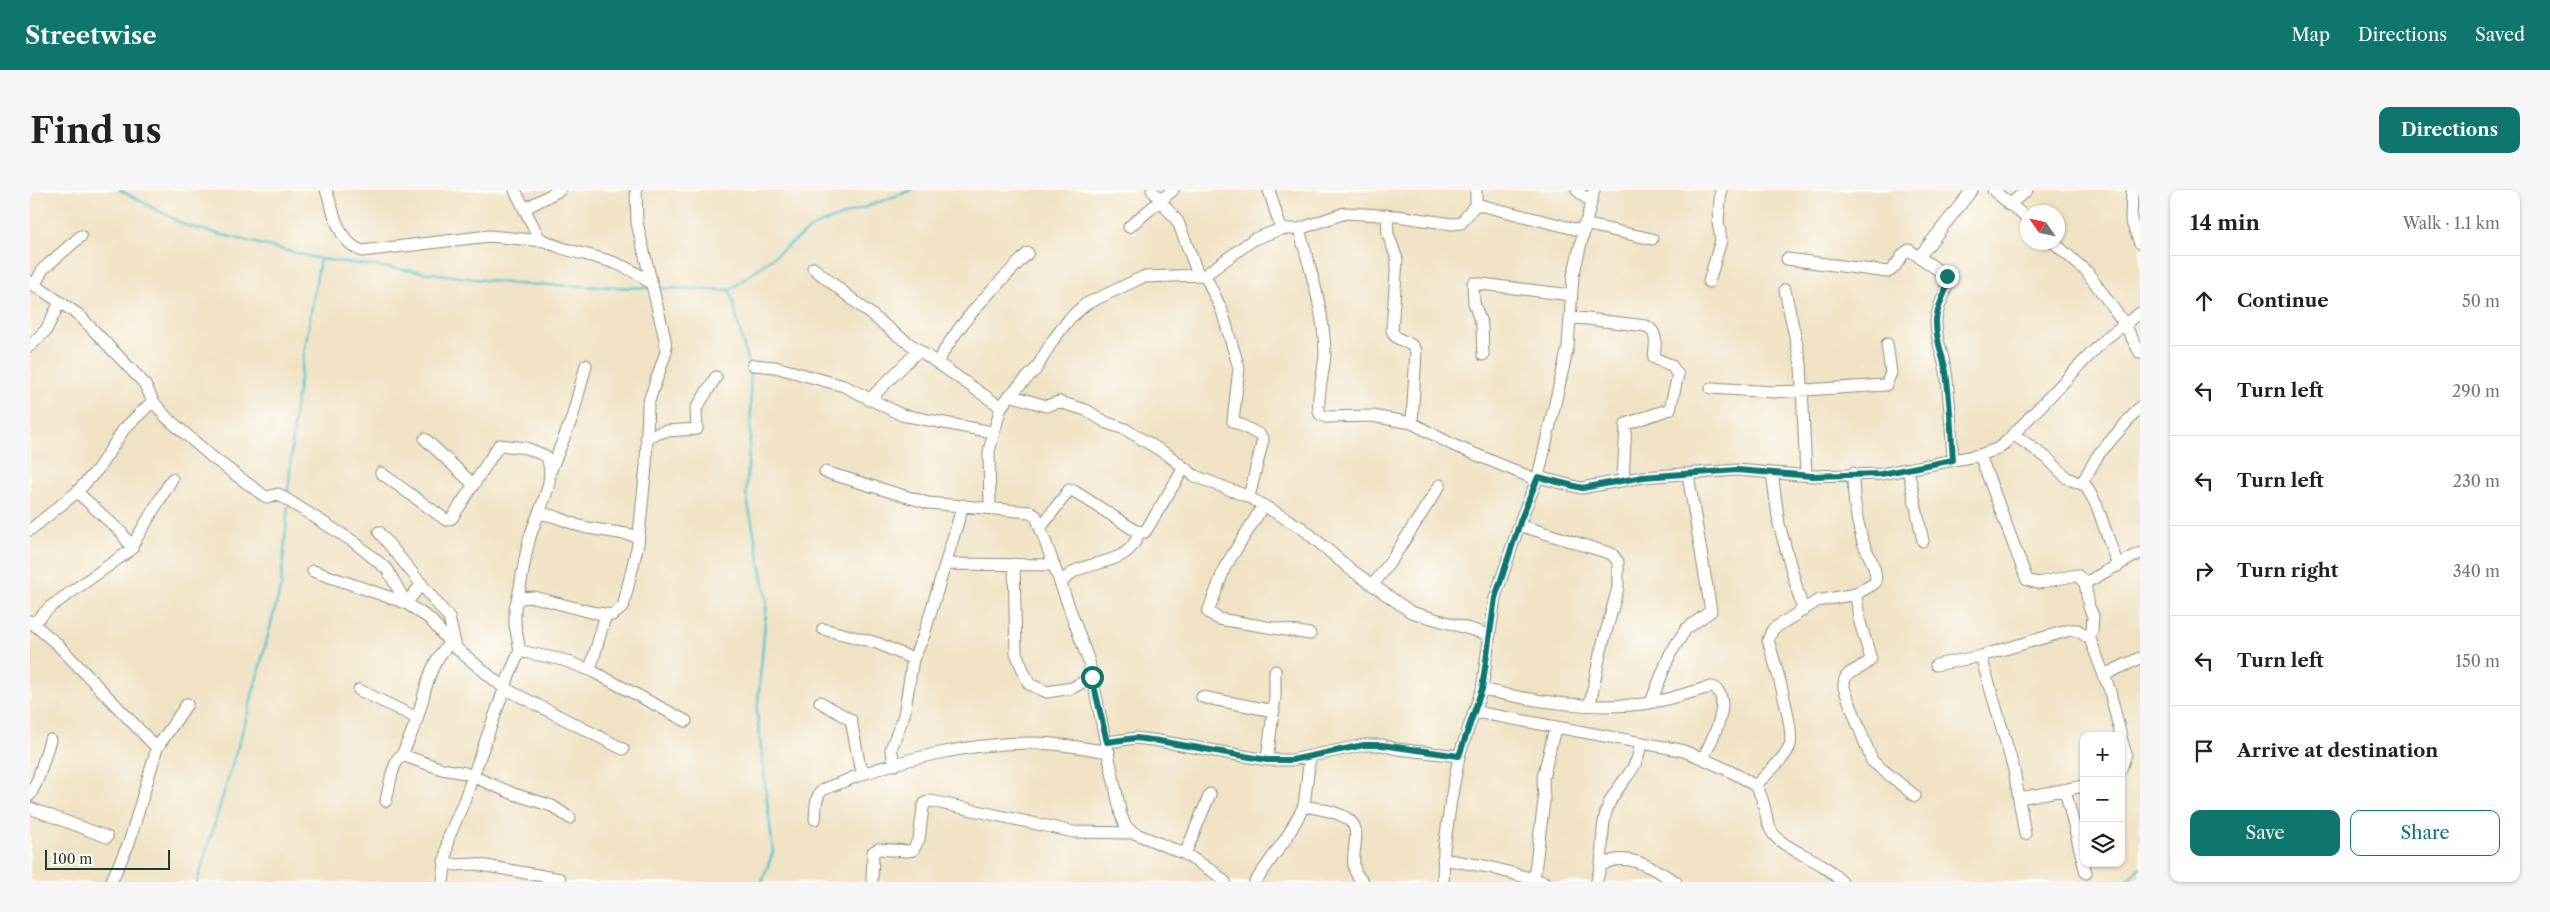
<!DOCTYPE html>
<html lang="en">
<head>
<meta charset="utf-8">
<style>
  :root { --surface:#fff; --page:#f6f6f6; --text:#222; --muted:#767676; --line:#e0e0e0; --accent:#0f766e }
  body { margin:0; font-family:"Libre Caslon Text",serif; background:var(--page); color:var(--text) }
  .controls { position:absolute; right:15px; bottom:15px; display:grid; overflow:hidden; border-radius:10px; box-shadow:0 1px 4px #0004 }
  .controls button { width:45px; height:45px; display:grid; place-items:center; padding:0; border:0; border-bottom:1px solid var(--line); background:var(--surface); color:var(--text); font:25px sans-serif }
  .compass { position:absolute; left:1990px; top:15px; width:45px; height:45px; border-radius:50%; background:var(--surface); box-shadow:0 1px 4px #0004; rotate:304deg }
  .scale { position:absolute; left:15px; bottom:12px; width:125px; box-sizing:border-box; padding-left:5px; border:2px solid #1f3d34; border-top:0; font-size:14px; line-height:18px; white-space:nowrap; color:#1f3d34; -webkit-text-stroke:4px #fdfcf7; paint-order:stroke }
  .stop { position:absolute; width:15px; height:15px; margin:-11px; border:4px solid #0f766e; border-radius:50%; background:#fff }
  .stop.end { background:#0f766e; border-color:#fff; box-shadow:0 1px 5px #0008 }
  .list { margin:0; padding:0; list-style:none }
  h2 { display:flex; justify-content:space-between; align-items:center; height:65px; margin:0; padding:0 20px; font-size:21px }
  h2 small { font-size:16px; font-weight:400; color:var(--muted) }
  .list li { display:grid; grid-template-columns:32px 1fr auto; gap:15px; align-items:center; box-sizing:border-box; height:90px; padding:0 20px; border-top:1px solid var(--line) }
  .list b { display:block; font-size:19px; white-space:nowrap }
  .list em { font-size:16px; font-style:normal; color:var(--muted) }
  .actions { display:flex; gap:10px; padding:15px 20px }
  .actions a { flex:1; padding:11px 0; border:1px solid var(--accent); border-radius:10px; text-align:center; font-size:18px; color:var(--accent) }
  .actions .main { background:var(--accent); color:#fff }
  .icon { flex:none; width:28px; height:28px; fill:none; stroke:currentColor; stroke-width:2; stroke-linecap:round; stroke-linejoin:round }
  .map { position:relative; flex:none; width:2110px; height:692px; overflow:hidden; border-radius:10px }
  header { display:flex; align-items:center; gap:30px; box-sizing:border-box; height:70px; padding:0 25px; background:var(--accent); color:#fff }
  header strong { font-size:24px }
  nav { display:flex; gap:28px; margin-inline-start:auto; font-size:18px }
  .intro { display:flex; align-items:center; justify-content:space-between; box-sizing:border-box; height:120px; padding:0 30px }
  h1 { margin:0; font-size:35px }
  .button { padding:12px 22px; border-radius:10px; background:var(--accent); color:#fff; font-size:18px; font-weight:700 }
  main { display:flex; gap:30px; padding:0 30px }
  aside { flex:1; background:var(--surface); border-radius:10px; box-shadow:0 1px 4px #0004 }
  .map>svg:first-child { display:block }
</style>
</head>
<body>
<header>
<strong>Streetwise</strong>
<nav><a>Map</a><a>Directions</a><a>Saved</a></nav>
</header>
<div class="intro"><h1>Find us</h1><a class="button">Directions</a></div>
<main>
<div class="map">
<svg width="2110" height="692" viewBox="0 0 2110 692">
  <rect width="100%" height="100%" fill="#fdfcf7"/>
  <filter id="ink" filterUnits="userSpaceOnUse"><feTurbulence type="fractalNoise" baseFrequency=".02" numOctaves="2"/><feDisplacementMap in="SourceGraphic" scale="10" xChannelSelector="R" yChannelSelector="G"/><feConvolveMatrix kernelMatrix="1 2 1 2 8 2 1 2 1" color-interpolation-filters="sRGB"/></filter>
  <filter id="wash" filterUnits="userSpaceOnUse"><feTurbulence type="fractalNoise" baseFrequency=".0096" numOctaves="4" result="noise"/><feDisplacementMap in="SourceGraphic" scale="20" xChannelSelector="R" yChannelSelector="G"/><feGaussianBlur stdDeviation="1.12" result="paint"/><feColorMatrix in="noise" values="0 0 0 0 0 0 0 0 0 0 0 0 0 0 0 0 0 1.4 0 .05"/><feComposite in="paint" operator="in"/></filter>
  <g filter="url(#wash)">
    <rect width="100%" height="100%" fill="#f0e2c4"/>
    <g fill="none" stroke-linecap="round" stroke-linejoin="round">
      <path stroke="#57c4cf" stroke-width="2.5" d="M90 0 157 36 290 69 485 94 619 98
        M627 98 700 100 784 36 882 0
        M700 100 720 183 721 234 716 303 737 409 727 523 743 662 732 692
        M258 305 265 218 290 69
        M167 692 215 533 251 396 258 316
        M2096 692 2110 677"/>
    </g>
  </g>
  <g filter="url(#ink)">
    <g fill="none" stroke-linecap="round" stroke-linejoin="round">
      <defs>
        <path id="minor" d="M296 0C305 24 307 51 332 61L459 46 515 51
          M485 0 509 48C547 69 582 62 620 93
          M1122 0 1148 32 1168 84
          M1239 0 1251 39
          M1547 0 1560 12
          M1963 0 1998 29
          M2102 0 2101 30 2110 53
          M1446 14 1553 41
          M1979 15 1997 0
          M494 19 530 0
          M1357 25 1358 44 1367 69 1362 140C1365 153 1381 149 1386 161L1382 233
          M1554 34 1622 49
          M1099 37 1143 0
          M1269 39C1280 79 1294 120 1295 163 1295 178 1285 214 1290 224L1296 227 1342 226 1382 233 1423 255 1500 287 1506 292
          M2023 52 2057 82 2094 133 2110 163
          M1889 67 1942 0
          M1757 69 1858 82C1869 77 1869 64 1879 60L1917 86C1920 100 1905 117 1906 133 1906 151 1913 165 1916 182 1920 211 1921 241 1923 270
          M783 78 867 145 971 217
          M1175 85 1192 121 1209 178 1203 231 1230 245 1233 250 1219 307
          M0 92 49 125 114 193 123 211 136 227 182 267 233 305 237 307 248 304 324 352 357 379 376 413 392 394
          M1679 92 1691 50 1688 32 1691 0
          M4 96 13 79 51 46
          M1755 100 1771 174 1776 285
          M1540 127 1616 136C1629 142 1625 156 1624 168L1641 175 1648 185 1640 219 1596 234 1593 291
          M0 156 16 140 30 112
          M1453 165 1452 136 1444 113 1443 93 1541 105
          M907 173C931 129 963 99 998 63
          M723 175 745 177 814 196 872 225 962 242
          M1681 198 1743 202 1856 195 1861 183 1857 154
          M980 205 1016 216 1029 212 1056 220 1077 233 1095 239 1138 265 1165 286 1219 307 1272 338 1320 379 1381 422 1460 445
          M839 210 889 160
          M1983 244 2017 268 2037 288 2056 296 2067 316 2088 376
          M616 247 636 241 667 239 666 219 686 187
          M395 249 443 294
          M1950 265 1997 390 2008 393 2047 385 2055 393 2059 417 2063 426 2062 441 2058 447
          M1878 279 1893 351
          M521 280 542 228 556 175
          M795 282 898 313 1000 322 1006 326 1059 472 1091 625 1096 637 1104 643 1155 664 1185 683 1195 692
          M351 283 416 330 422 328 469 255 496 258 516 266C529 291 505 325 499 351 494 370 492 391 487 411
          M1742 283 1749 334 1773 421
          M1508 287 1538 157 1543 86 1564 0
          M2052 293 2068 265 2110 217
          M1233 316 1195 377 1178 422 1189 429 1280 444
          M960 318 959 261 971 217 980 205 1006 179 1023 150 1040 128 1056 114 1113 87 1175 85 1224 49 1251 39H1269L1315 23 1367 26 1422 34 1431 33 1446 14V0
          M509 324C528 324 540 335 558 338 575 341 591 343 608 346
          M1489 335 1582 364 1588 372V398L1570 464 1560 514
          M1011 337 1039 300 1044 301 1106 341 1115 342 1154 278
          M0 340 47 302 68 279 94 239 123 211
          M349 342 419 428 426 457
          M102 356 142 289
          M916 374 1024 375
          M984 374 986 463 999 494 1017 502 1042 498 1062 487
          M283 381 376 413 400 429 420 453 474 498 593 559
          M1030 393C1035 389 1040 384 1045 381 1070 369 1100 374 1109 342
          M2055 393 2110 363
          M1343 395 1363 368 1410 295
          M1826 404 1829 429 1841 469C1832 482 1812 478 1814 498L1842 571 1885 606
          M0 431 27 454 127 558
          M3 434 20 417 102 359 92 343 47 302
          M793 439 847 453 883 469
          M490 461 533 470 560 480 656 531
          M1951 466 1984 580 1995 644
          M1906 475 1951 466 2040 440H2047L2060 449 2079 498 2091 546
          M560 480 576 424
          M2074 485 2110 468
          M1452 499C1504 512 1560 520 1613 514 1635 511 1658 503 1680 497L1685 498C1703 512 1681 552 1673 568
          M329 500 387 528
          M1172 507 1244 521
          M790 512 821 530 829 572 834 583
          M1621 512 1640 464 1656 439 1681 421 1658 285
          M1446 522 1650 560C1664 564 1722 589 1728 600 1738 616 1733 636 1748 649 1760 660 1778 666 1792 675 1799 679 1805 686 1812 692
          M2091 547 2096 564 2091 579
          M1077 552 1106 548 1129 551 1237 570H1261L1334 555H1352L1367 559 1429 566
          M372 565C377 553 383 541 387 529 396 501 398 474 420 453
          M1237 570 1245 507V481
          M865 575 861 559 874 525 883 469 893 448 933 315
          M1725 596C1734 586 1756 568 1760 555 1765 538 1744 470 1738 450L1743 439 1787 411 1826 404 1845 393C1849 379 1836 363 1832 349 1826 328 1823 305 1823 283
          M2035 600 2056 683
          M0 605 8 589 20 550
          M1990 608 2054 596
          M356 611 362 583 368 568 372 565 412 579 435 583 484 604 522 616 540 628
          M1274 616C1288 619 1308 621 1319 630 1337 644 1311 673 1333 692
          M0 618 77 647
          M785 629C786 621 785 609 790 603 794 597 805 595 810 593 866 569 943 553 1003 553 1029 553 1054 558 1079 562
          M1155 664 1180 604
          M1413 669 1459 677 1514 692
          M414 671 425 675 445 674 530 689
          M1571 676C1595 659 1625 679 1646 692
          M1504 689 1514 611 1513 588 1525 538
          M81 692 99 653 127 558 157 514
          M413 692 418 649 434 611 480 483 490 461 485 435V417L487 411 491 408 504 407 561 422 582 425 593 417 608 354 616 276 618 214 636 162 635 149 607 33 606 0
          M842 692 843 662 848 659 877 661 883 660 889 649 893 618 895 613 901 611 1044 642 1104 643
          M1225 692 1257 647 1274 616 1280 566
          M1413 692 1414 659 1421 610 1429 566 1452 499 1465 408 1491 329 1508 287 1551 298 1613 287 1707 280 1782 286 1851 284 1950 265 1967 259 1976 252 2076 148 2110 123
          M1567 692C1567 685 1571 680 1571 673 1573 655 1571 636 1577 619 1584 595 1610 581 1610 554"/>
      </defs>
      <use href="#minor" stroke="#88907c" stroke-width="13"/>
      <use href="#minor" stroke="#fff" stroke-width="11"/>
    </g>
  </g>
  <g fill="none" stroke-linecap="round" stroke-linejoin="round" filter="url(#ink)">
    <path stroke="#0f766e" stroke-width="6" d="M1062 487 1077 552 1106 548 1129 551 1237 570H1262L1334 555H1352L1429 566 1452 499 1465 408 1491 329 1508 287 1552 298 1613 287 1707 280 1782 286 1851 284 1923 270C1921 241 1920 211 1916 182 1913 166 1906 151 1906 133 1905 116 1920 100 1917 86"/>
  </g>
</svg>
<div class="controls">
<button>+</button>
<button>−</button>
<button><svg class="icon" aria-label="layers" viewBox="0 0 24 24"><path d="M12 4l9 5-9 5-9-5zM3 14l9 5 9-5"/></svg></button>
</div>
<svg class="compass" viewBox="-18 -18 36 36"><path d="M0-13l5 13h-10z" fill="#e53935"/><path d="M0 13l5-13h-10z" fill="#767676"/></svg>
<div class="scale">100 m</div>
<div class="stop" style="left:1062px;top:487px"></div>
<div class="stop end" style="left:1917px;top:86px"></div>
</div>
<aside>
<h2>14 min<small>Walk · 1.1 km</small></h2>
<ul class="list">
<li><svg class="icon" aria-label="ahead" viewBox="0 0 24 24"><path d="M12 20V5M6 11l6-6 6 6"/></svg><div><b>Continue</b></div><em>50 m</em></li>
<li><svg class="icon" aria-label="left" viewBox="0 0 24 24"><path d="M17 20v-9H6M10 6l-5 5 5 5"/></svg><div><b>Turn left</b></div><em>290 m</em></li>
<li><svg class="icon" aria-label="left" viewBox="0 0 24 24"><path d="M17 20v-9H6M10 6l-5 5 5 5"/></svg><div><b>Turn left</b></div><em>230 m</em></li>
<li><svg class="icon" aria-label="right" viewBox="0 0 24 24"><path d="M7 20v-9h11M14 6l5 5-5 5"/></svg><div><b>Turn right</b></div><em>340 m</em></li>
<li><svg class="icon" aria-label="left" viewBox="0 0 24 24"><path d="M17 20v-9H6M10 6l-5 5 5 5"/></svg><div><b>Turn left</b></div><em>150 m</em></li>
<li><svg class="icon" aria-label="arrive" viewBox="0 0 24 24"><path d="M6 21V4h12l-3 4 3 4H6"/></svg><div><b>Arrive at destination</b></div></li>
</ul>
<div class="actions"><a class="main">Save</a><a>Share</a></div>
</aside>
</main>
</body>
</html>
